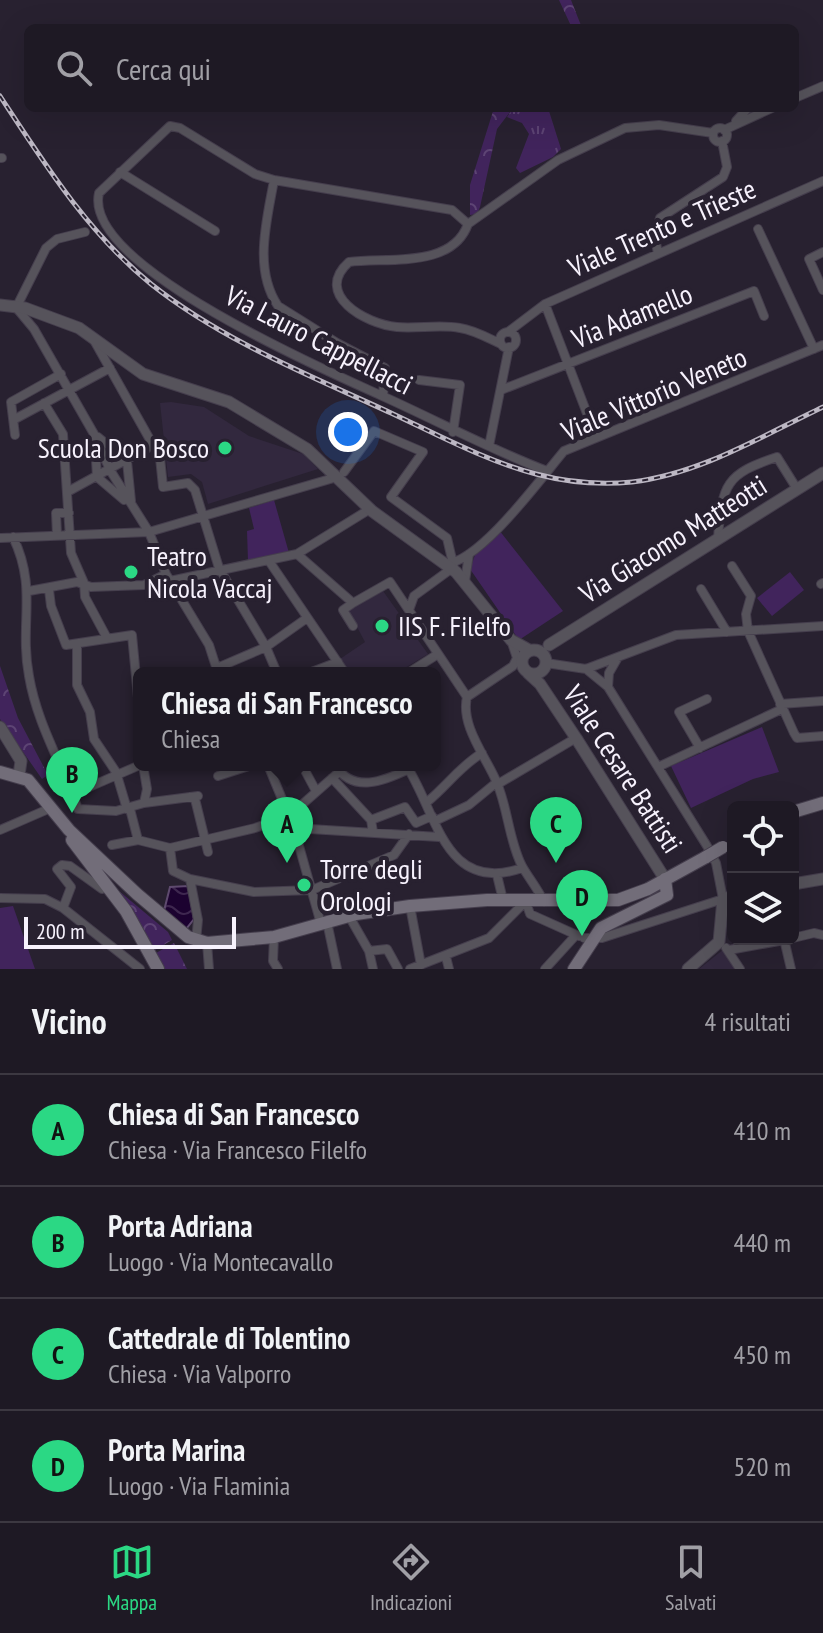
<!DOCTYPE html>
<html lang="it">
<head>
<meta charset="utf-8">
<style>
  :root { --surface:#1e1924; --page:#2b2631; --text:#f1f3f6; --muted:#a1a0a6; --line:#3c3841; --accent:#2bd884 }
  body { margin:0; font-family:"PT Sans Narrow",sans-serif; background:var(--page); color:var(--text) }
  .controls { position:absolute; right:24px; bottom:24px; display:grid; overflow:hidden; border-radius:12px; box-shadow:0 8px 32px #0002 }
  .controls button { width:72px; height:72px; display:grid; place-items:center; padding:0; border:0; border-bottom:2px solid var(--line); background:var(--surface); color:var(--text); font:40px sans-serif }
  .scale { position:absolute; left:24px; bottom:20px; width:212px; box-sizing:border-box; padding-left:8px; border:4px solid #f7f2fd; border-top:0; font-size:22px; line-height:28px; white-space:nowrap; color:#f7f2fd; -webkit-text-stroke:6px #282130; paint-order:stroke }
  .you { position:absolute; left:348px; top:432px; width:28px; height:28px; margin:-20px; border:6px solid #fff; border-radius:50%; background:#1a73e8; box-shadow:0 0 0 12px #1a73e833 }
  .badge { display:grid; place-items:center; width:52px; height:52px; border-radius:50%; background:var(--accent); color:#111; font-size:26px; font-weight:700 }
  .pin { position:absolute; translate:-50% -66px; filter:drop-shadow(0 2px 4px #0008) }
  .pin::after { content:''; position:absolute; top:42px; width:28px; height:24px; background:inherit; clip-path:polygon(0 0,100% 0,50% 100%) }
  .popup { position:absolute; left:133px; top:667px; width:308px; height:104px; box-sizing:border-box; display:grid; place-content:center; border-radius:12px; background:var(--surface); filter:drop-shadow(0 2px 6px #0005); font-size:26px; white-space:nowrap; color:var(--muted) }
  .popup b { font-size:30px; color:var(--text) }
  .popup::after { content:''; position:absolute; left:50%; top:100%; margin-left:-16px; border:16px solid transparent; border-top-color:var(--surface) }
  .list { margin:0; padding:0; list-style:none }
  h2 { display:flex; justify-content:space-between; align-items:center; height:104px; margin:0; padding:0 32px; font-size:34px }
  h2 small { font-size:26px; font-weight:400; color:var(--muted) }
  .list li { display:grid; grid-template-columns:52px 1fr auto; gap:24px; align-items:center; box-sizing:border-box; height:112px; padding:0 32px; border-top:2px solid var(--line) }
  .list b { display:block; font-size:30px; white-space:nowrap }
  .list p { margin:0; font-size:26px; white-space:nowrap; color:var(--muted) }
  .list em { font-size:26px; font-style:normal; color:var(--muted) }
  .icon { flex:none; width:44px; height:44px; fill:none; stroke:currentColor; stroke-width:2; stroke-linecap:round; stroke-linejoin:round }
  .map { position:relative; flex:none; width:823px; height:969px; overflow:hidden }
  .search { position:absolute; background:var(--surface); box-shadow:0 8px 32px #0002; left:24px; right:24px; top:24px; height:88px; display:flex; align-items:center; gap:20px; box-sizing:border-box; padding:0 28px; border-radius:12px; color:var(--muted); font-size:30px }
  .sheet { height:552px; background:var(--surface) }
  nav { display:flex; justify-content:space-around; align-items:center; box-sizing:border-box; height:112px; border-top:2px solid var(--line); background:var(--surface); font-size:22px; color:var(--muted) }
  nav a { display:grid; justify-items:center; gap:4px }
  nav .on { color:var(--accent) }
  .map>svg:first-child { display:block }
</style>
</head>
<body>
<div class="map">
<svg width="823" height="969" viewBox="0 0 823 969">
  <defs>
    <pattern id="grass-tufts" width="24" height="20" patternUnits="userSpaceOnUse" patternTransform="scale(2)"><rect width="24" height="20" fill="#41245c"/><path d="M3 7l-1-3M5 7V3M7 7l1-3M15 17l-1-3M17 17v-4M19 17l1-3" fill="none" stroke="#5d4474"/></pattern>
    <pattern id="forest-crowns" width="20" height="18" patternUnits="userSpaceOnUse" patternTransform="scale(2)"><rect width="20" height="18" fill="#41245c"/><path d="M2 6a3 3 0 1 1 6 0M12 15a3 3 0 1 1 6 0" fill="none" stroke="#5d4474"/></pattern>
    <pattern id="water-waves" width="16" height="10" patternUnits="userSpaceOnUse" patternTransform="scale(2)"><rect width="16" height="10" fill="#1c0230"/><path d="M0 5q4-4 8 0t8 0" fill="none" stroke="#3e274f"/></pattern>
  </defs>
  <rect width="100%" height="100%" fill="#282130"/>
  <path fill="#32283e" d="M171 402 204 407 249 436 303 454 318 469 208 504 202 482 191 474 168 477 160 403Z
    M383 591 428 654 397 673H349L340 659 365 642 348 610Z
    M724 949 740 969H699Z"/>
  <path fill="url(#grass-tufts)" d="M513 108 549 111 561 149 553 157 520 173 516 168 529 134 522 123 507 117Z"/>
  <path fill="url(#forest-crowns)" d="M559 0H571L582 28H572Z
    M494 108H513L497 129 480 207 477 214 470 215V185Z
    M0 666 18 718 48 775 42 779 0 719Z
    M113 886 168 932 172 940 155 950 156 953 174 943 187 969H164Z"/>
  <path fill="#41245c" d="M274 500 289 553 248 561 247 531 254 529 249 508Z
    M499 530 563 611 519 640 470 569 475 555Z
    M790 572 804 590 772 616 757 598Z
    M762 727 779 772 753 779 691 808 671 766Z
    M13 906 35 969H0V908Z"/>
  <path fill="url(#water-waves)" stroke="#5e4a6e" stroke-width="2" d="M188 886 194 919 186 929 164 911 170 887Z"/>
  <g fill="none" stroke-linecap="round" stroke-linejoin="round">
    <defs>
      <path id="minor" d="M795 98 823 86
        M736 121 748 108
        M713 135a7 7 0 1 1 14 0a7 7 0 1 1-14 0Z
        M724 130 772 108
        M0 158H2
        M120 172 215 231
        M274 180C267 220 253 269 278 306L337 343 385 368 383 396
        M468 224 558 160 625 128 659 125 713 133
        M758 229 814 349
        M823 252 809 259 823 290
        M658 254 655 237 660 218 723 177 727 167 722 141
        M545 304 596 437
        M14 305 34 329 94 434 110 470 149 532 166 574 209 645 218 673
        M17 306 46 248 57 239 85 232
        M508 332 545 304 823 181
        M500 340a8 8 0 1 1 16 0a8 8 0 1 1-16 0Z
        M95 342 153 445 159 448 163 487 188 483 195 490 219 568 266 647 277 673
        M501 344C488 338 474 330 460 328 440 324 417 329 397 327 365 324 313 294 349 262 387 257 452 269 468 224L452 210 274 180 255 174 180 128 170 126 99 193C82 265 325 370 380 395 436 420 489 449 547 471
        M419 380 460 385 453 432
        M501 390 754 291 764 316
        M44 403 63 434 71 553 84 583 85 597 107 638
        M15 419 110 368
        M15 435 11 402 61 374
        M98 437 127 461 131 501
        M95 443 97 477 124 500
        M489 446 509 347
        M344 472 374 431 423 452 391 497 447 538 454 568
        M69 491 153 445
        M57 535 56 513H69
        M13 537C38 589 19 623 29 676 37 724 62 764 78 809L116 811 144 803 198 796
        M1 538 149 532 337 477
        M718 538C722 484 726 474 777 457L797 489
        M297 554 353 603 390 582 467 697
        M269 561 345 673
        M446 564C481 561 541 478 564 451L823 345
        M732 566 751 596 746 614 748 631 794 733 797 738 823 736
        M170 581 297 554 370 509
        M465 581 469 554
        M821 584 823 583
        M701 589 727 632
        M49 590 51 606 66 645 132 635 139 708
        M29 591 77 582 91 587 144 585 166 574
        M409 610 414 596 451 569
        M353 626 343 610 353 603
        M77 646V685L90 712 94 739 116 772 127 809
        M546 663 586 669 676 635 823 626
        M217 668 266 647 307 618
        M309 673 338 662
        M408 673 438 654
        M608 687 609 673 617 659
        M467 697C460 726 487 758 497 783 508 809 509 841 522 866 528 877 538 889 544 902
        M467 697 513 666 517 658 511 640
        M780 704 823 701
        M700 748 679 712 707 699
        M143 765 147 789 144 803
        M268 765 294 828 321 924
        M302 765 316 791
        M335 765C353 794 384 781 409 769
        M406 765C437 812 444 895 522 868
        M658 767 782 709
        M218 776 252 765
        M332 778 371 820 373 832
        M498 784 576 738
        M73 794 140 765
        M190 797 195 799 208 852
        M427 802C447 786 459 767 482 753
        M130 809 138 840
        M371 820 405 807 416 823 432 816
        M435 821 469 805 497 782
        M294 828 439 837
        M0 830 46 810
        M112 845 138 840 170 848 255 828 289 816 339 772
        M170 848 173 871 190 879 254 892 312 890 394 855 409 834
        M497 875 503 900
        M190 879 198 920 196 941
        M0 898 45 899 63 908 140 969
        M526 902 530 914 579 936
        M410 906 421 965
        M63 908 71 887 57 869 62 865 70 866 102 889 108 887
        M349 916 369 951 373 969
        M327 922 337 969
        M274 937 273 961 278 969
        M584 938H602L723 899 716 863 707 846 608 687 586 669
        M793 938 814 933 823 935
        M784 939 791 969
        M207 943 209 969
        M726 948 740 969
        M729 950 790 939
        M369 951 387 949 398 969
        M446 957 449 969
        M410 969 489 938 526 901
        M545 969 576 935"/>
      <path id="tertiary" d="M0 305 25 308 79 328 143 374 229 402 307 449 372 511 456 572 511 640 529 650
        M549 645 823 473
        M522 662a12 12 0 1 1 24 0a12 12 0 1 1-24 0Z
        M528 673 540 684 576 738 665 879
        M0 727 21 761 19 775
        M793 884 823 879
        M688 969 719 942 723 899 733 896"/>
      <path id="secondary" d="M0 772 28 780 69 830 137 894 188 937 207 943 274 937 356 914 410 906 487 900H618L648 889 706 857
        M793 812 823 803
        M72 840 126 911 158 969
        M574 969 601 928 667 895 665 879"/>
    </defs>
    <use href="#minor" stroke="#453e4d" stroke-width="10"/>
    <use href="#tertiary" stroke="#453e4d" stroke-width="13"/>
    <use href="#secondary" stroke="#453e4d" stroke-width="14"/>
    <use href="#minor" stroke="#56535b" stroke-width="8"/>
    <use href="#tertiary" stroke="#56535b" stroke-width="11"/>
    <use href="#secondary" stroke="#726d79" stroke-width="12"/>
    <defs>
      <path id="rail" d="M0 96C44 163 88 233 151 284 223 341 309 375 391 413 438 435 486 461 536 474 566 482 601 485 632 482 700 474 762 436 823 407"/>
    </defs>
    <use href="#rail" stroke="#bcb7c3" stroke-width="5"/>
    <use href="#rail" stroke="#282130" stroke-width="2" stroke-dasharray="6" stroke-linecap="butt"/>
    <defs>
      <path id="secondary-bridge" d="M706 857 723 847"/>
    </defs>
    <use href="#secondary-bridge" stroke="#453e4d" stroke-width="14" stroke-linecap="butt"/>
    <use href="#secondary-bridge" stroke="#726d79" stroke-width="12"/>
  </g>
  <g fill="#2bd884" stroke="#282130" stroke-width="3">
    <circle cx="225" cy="448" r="8"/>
    <circle cx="131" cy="572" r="8"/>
    <circle cx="382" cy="626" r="8"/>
    <circle cx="304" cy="885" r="8"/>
  </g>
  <g text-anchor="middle" stroke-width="8" stroke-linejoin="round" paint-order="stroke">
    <g font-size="28" fill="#f7f2fd" stroke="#282130">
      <text transform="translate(662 228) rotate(-24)" y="10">Viale Trento e Trieste</text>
      <text transform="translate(632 316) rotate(-22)" y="10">Via Adamello</text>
      <text transform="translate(319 340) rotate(27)" y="10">Via Lauro Cappellacci</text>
      <text transform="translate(654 394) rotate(-23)" y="10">Viale Vittorio Veneto</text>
      <text transform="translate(673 539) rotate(-32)" y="10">Via Giacomo Matteotti</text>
      <text transform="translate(623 769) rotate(57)" y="10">Viale Cesare Battisti</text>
    </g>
    <g font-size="28" fill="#f7f2fd" stroke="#282130" text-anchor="start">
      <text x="209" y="458" text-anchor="end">Scuola Don Bosco</text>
      <text x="147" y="566">Teatro<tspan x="147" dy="32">Nicola Vaccaj</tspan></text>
      <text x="398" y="636">IIS F. Filelfo</text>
      <text x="320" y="879">Torre degli<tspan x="320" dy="32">Orologi</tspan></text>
    </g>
  </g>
</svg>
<div class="controls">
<button><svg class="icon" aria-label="locate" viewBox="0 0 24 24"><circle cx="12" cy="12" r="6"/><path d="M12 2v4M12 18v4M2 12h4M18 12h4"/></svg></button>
<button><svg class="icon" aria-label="layers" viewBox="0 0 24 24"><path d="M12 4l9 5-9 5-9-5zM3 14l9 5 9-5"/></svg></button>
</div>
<div class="scale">200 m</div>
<div class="you"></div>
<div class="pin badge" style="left:287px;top:863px">A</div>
<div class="popup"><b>Chiesa di San Francesco</b>Chiesa</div>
<div class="pin badge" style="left:72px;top:813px">B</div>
<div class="pin badge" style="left:556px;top:863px">C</div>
<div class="pin badge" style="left:582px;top:936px">D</div>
<div class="search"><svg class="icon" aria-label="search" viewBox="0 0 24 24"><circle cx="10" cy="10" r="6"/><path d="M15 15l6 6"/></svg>Cerca qui</div>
</div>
<section class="sheet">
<h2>Vicino<small>4 risultati</small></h2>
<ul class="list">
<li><span class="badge">A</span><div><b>Chiesa di San Francesco</b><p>Chiesa · Via Francesco Filelfo</p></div><em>410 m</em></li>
<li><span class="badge">B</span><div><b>Porta Adriana</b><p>Luogo · Via Montecavallo</p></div><em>440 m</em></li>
<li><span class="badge">C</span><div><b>Cattedrale di Tolentino</b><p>Chiesa · Via Valporro</p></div><em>450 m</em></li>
<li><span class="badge">D</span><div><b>Porta Marina</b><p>Luogo · Via Flaminia</p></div><em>520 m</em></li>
</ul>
</section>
<nav>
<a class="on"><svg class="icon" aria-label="map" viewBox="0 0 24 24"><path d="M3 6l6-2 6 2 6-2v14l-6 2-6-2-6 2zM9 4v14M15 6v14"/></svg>Mappa</a>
<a><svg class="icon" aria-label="directions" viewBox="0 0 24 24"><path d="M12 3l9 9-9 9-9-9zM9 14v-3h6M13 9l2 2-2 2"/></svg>Indicazioni</a>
<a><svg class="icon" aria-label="saved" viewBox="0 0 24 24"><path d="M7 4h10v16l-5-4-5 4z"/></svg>Salvati</a>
</nav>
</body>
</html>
